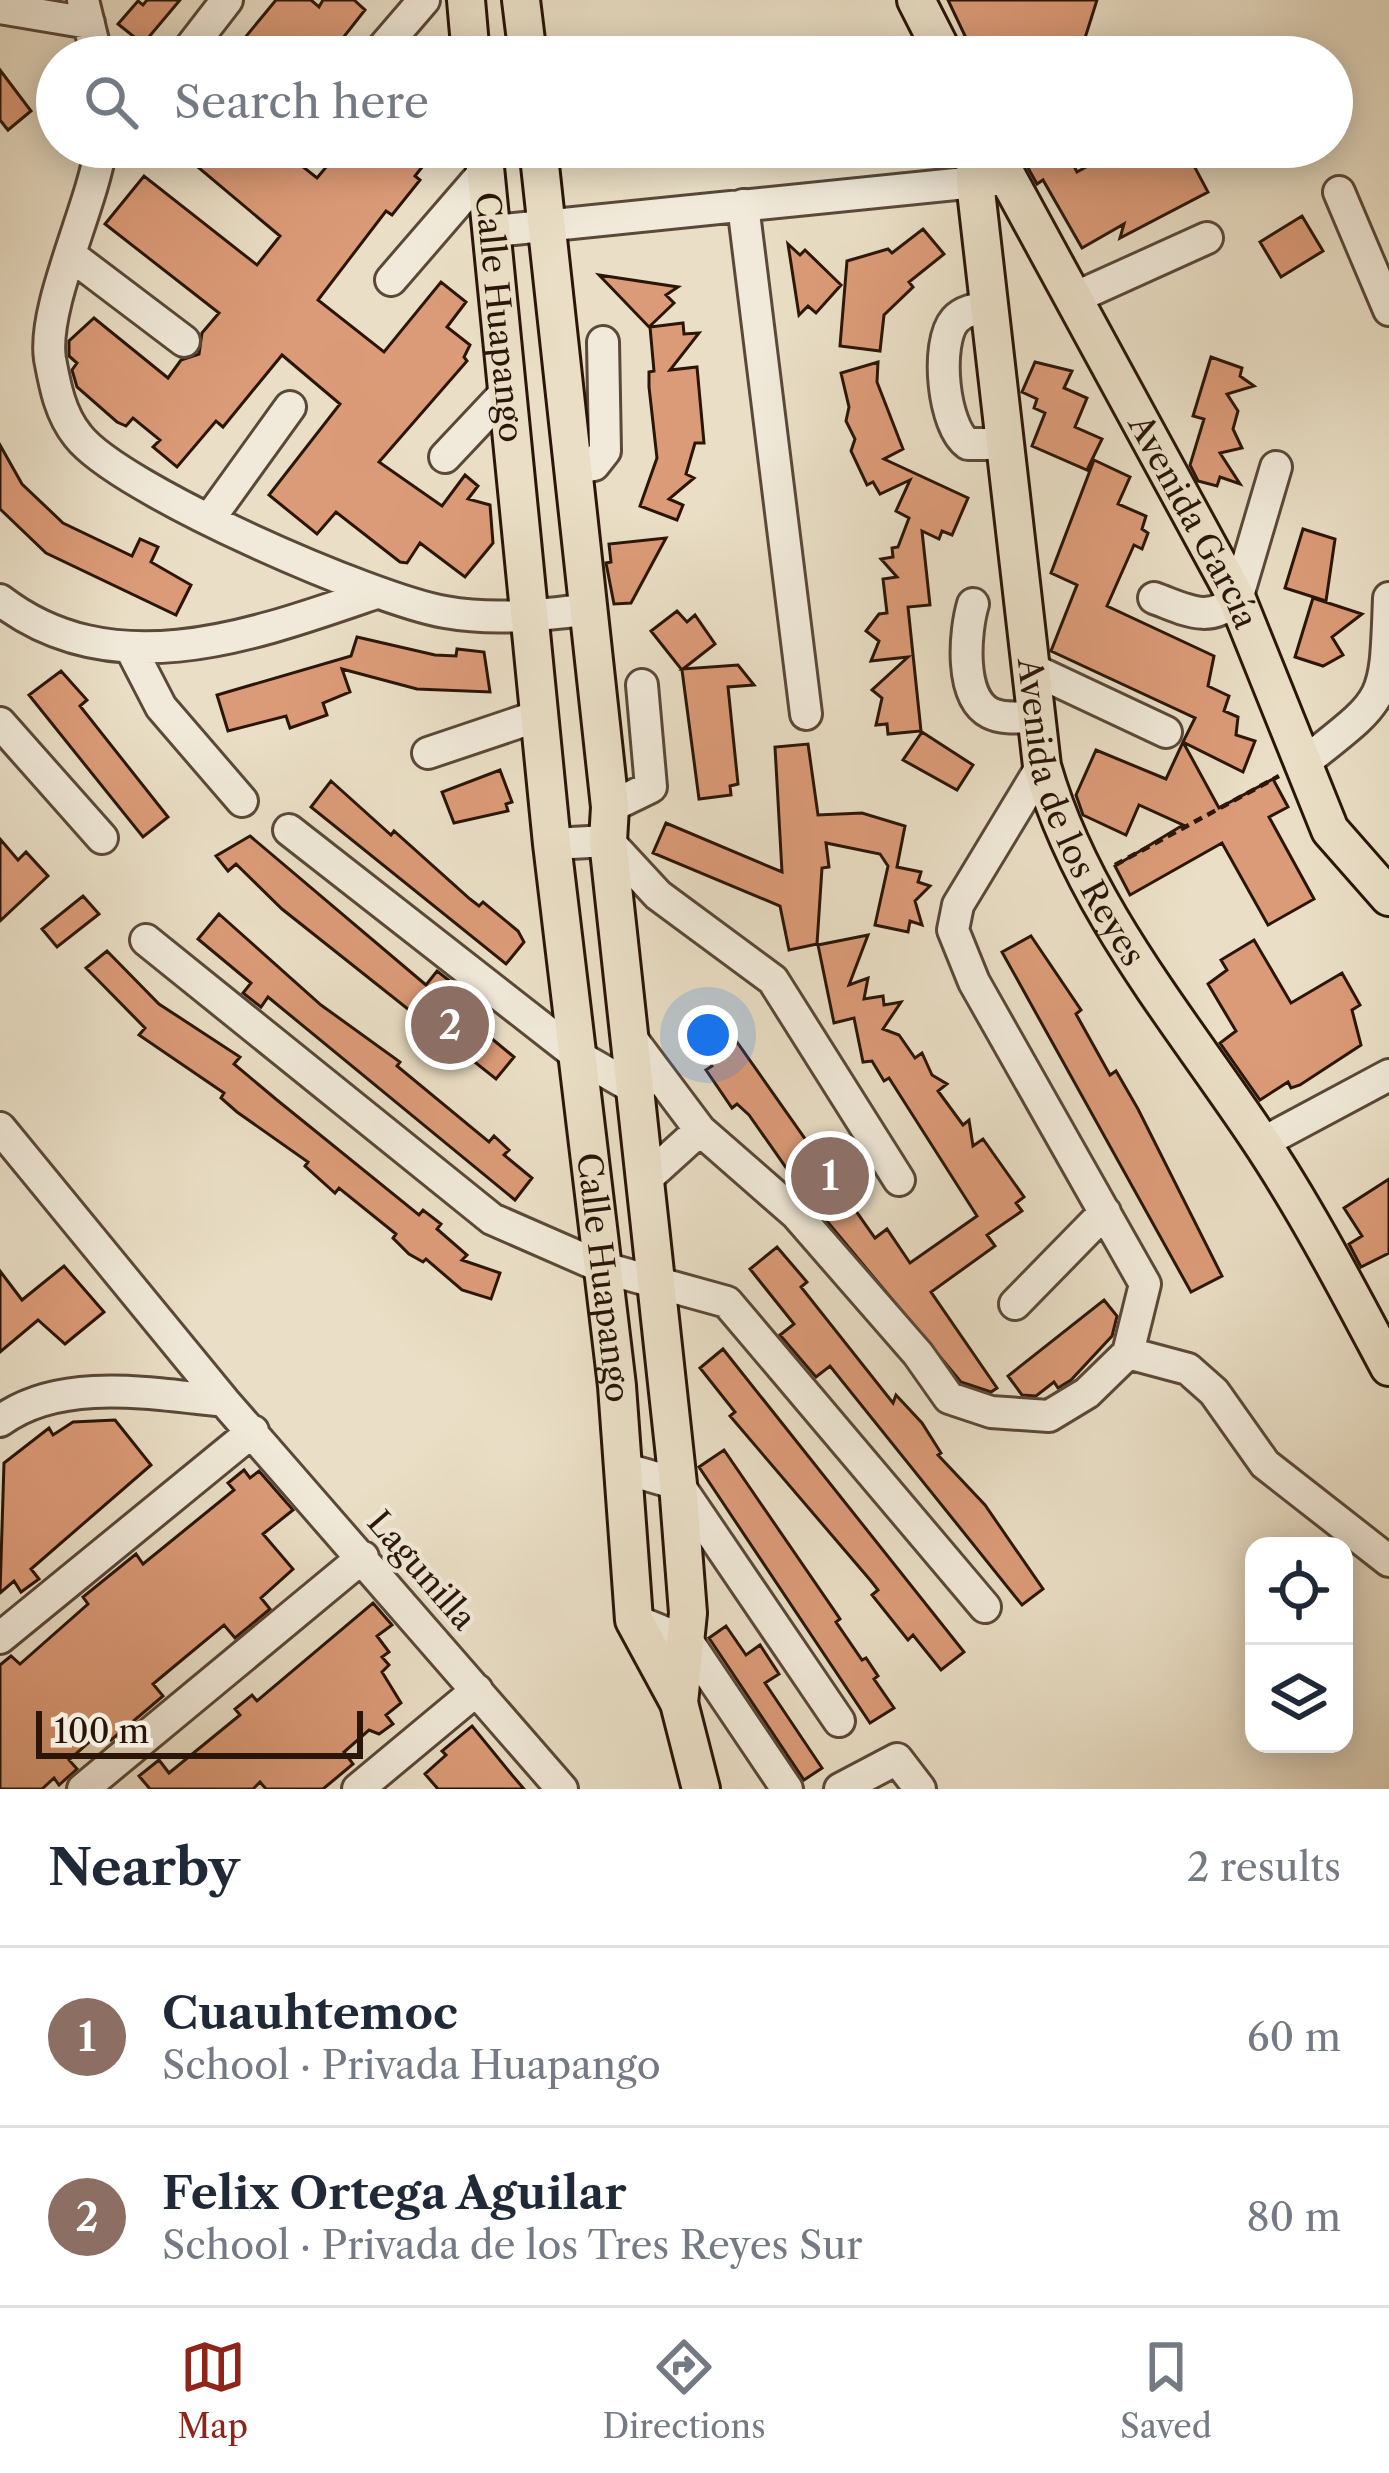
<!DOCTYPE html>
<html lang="en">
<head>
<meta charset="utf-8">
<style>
  :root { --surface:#fff; --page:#f2f2f3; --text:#1f2937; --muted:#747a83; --line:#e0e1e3; --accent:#8f2418 }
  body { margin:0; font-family:"Libre Caslon Text",serif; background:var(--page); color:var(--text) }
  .controls { position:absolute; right:36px; bottom:36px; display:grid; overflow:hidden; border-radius:24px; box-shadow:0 6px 30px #0003 }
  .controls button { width:108px; height:108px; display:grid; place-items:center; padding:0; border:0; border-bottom:3px solid var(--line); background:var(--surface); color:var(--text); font:60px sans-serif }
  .scale { position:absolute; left:36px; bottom:30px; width:327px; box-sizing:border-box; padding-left:12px; border:6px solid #2a1508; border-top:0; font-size:33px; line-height:42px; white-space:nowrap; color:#2a1508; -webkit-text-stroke:9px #f1eada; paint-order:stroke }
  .you { position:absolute; left:708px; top:1035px; width:42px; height:42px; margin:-30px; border:9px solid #fff; border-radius:50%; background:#1a73e8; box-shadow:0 0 0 18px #1a73e833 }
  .badge { display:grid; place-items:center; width:78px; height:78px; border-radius:50%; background:var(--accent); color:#fff; font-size:39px; font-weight:700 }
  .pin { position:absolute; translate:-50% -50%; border:6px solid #fff; box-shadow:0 3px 12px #0006 }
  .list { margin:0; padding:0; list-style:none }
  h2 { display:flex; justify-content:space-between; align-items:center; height:156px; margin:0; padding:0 48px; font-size:51px }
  h2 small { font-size:39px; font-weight:400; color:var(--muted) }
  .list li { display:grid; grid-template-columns:78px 1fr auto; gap:36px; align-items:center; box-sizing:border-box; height:180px; padding:0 48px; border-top:3px solid var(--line) }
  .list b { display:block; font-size:45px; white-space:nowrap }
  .list p { margin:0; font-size:39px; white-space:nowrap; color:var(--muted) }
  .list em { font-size:39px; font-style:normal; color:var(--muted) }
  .icon { flex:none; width:66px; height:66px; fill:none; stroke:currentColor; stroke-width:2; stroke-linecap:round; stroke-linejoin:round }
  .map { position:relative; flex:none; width:1389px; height:1789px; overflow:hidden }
  .search { position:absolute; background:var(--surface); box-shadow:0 6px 30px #0003; left:36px; right:36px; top:36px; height:132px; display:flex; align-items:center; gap:30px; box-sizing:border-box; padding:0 42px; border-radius:66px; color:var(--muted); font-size:45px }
  .sheet { height:516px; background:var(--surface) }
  nav { display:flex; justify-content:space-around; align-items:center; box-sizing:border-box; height:168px; border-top:3px solid var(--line); background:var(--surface); font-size:33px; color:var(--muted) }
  nav a { display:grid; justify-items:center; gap:6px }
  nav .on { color:var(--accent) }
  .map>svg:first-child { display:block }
</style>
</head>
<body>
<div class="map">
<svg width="1389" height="1789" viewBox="0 0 1389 1789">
  <rect width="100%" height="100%" fill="#eadfc6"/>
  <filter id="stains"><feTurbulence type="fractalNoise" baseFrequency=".00167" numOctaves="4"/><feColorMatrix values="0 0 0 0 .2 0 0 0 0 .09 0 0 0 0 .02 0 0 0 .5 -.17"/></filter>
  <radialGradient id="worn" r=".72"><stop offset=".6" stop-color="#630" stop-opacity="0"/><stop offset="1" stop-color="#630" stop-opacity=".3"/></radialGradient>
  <path fill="#dc9b78" stroke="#2a1508" stroke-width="3" d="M147 0H180L143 44 118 24 138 1 143 5Z
    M276 0H311L319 7 323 0H354L365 10 328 57 320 51 315 57H229Z
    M948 0H1097L1079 57H975Z
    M0 70 31 111 8 130 0 120Z
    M174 147H278L317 178 343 147H438L415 176 420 180 392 215 386 211 318 300 384 352 441 282 466 302 447 327 470 345 464 357 467 361 379 462 442 506 465 475 478 486 468 499 490 505 493 543 465 577 420 543 407 563 400 562 336 512 317 534 269 495 340 404 282 355 223 427 216 421 177 467 153 447 160 440 133 418 126 426 117 422 77 387 72 370 77 363 69 356V341L94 318 168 378 181 360 199 354 202 333 219 313 105 224 144 176 257 265 280 236Z
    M1038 147H1064L1077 172 1122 147 1133 152 1184 147 1208 192 1120 238 1124 224 1082 248 1043 180 1037 184 1028 168 1045 160Z
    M1302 216 1323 251 1281 277 1260 242Z
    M923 229 944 254 909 282 913 287 884 315 880 351 840 346 847 261 888 249 892 253Z
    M788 244 800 255 805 250 841 285 816 313 808 306 799 315Z
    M599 275 678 287 666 295 674 303 649 327Z
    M683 323 684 334 699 333 670 370 697 367 704 443H695L686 474 694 478 669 499 683 505 677 520 640 506 657 458 649 387V372L654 371 650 327Z
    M1211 357 1242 368 1240 376 1254 386 1227 394 1238 411 1233 429 1242 448 1220 453 1240 484 1220 477 1217 486 1198 481 1190 465 1204 419 1193 416Z
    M878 362 877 382 903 449 884 459 968 498 952 535 942 531 939 539 922 531 930 605 908 607 921 731 888 734 887 724 876 725 882 698 872 690 908 657 871 661 879 641 866 631 879 614 887 613 883 579 897 577 881 559 893 557 892 548 898 547 909 518 896 511 910 480 880 494 873 482 867 485 851 451 855 439 846 421 849 407 841 373Z
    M1035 362 1072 371 1064 388 1087 398 1075 427 1102 439 1087 470 1032 446 1045 413 1034 408 1037 399 1022 392Z
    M0 445 22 484 63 523 132 556 140 539 158 547 151 562 191 585 176 615 46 553 0 509Z
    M1094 460 1130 477 1118 504 1146 516 1142 529 1148 533 1142 549 1134 545 1107 606 1214 656 1208 686 1229 696 1224 711 1238 717 1236 735 1255 741 1243 772 1183 742 1195 718 1051 651 1077 585 1051 573Z
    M1303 529 1335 539 1326 601 1285 588Z
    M666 538 631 603 614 604 606 563 611 562 609 544Z
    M1313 598 1362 614 1332 637 1343 655 1323 666 1295 657Z
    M677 611 687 622 695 615 715 644 683 669 738 665 754 685 728 687 738 784 730 786 731 795 699 799 682 670 651 631Z
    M357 637 435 655 456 656 457 649 484 652 490 692 417 689 342 669 350 692 323 703 327 715 290 728 286 716 228 731 217 695 351 656Z
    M61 671 87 700 80 706 168 817 143 837 29 695Z
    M922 732 973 765 957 790 903 760Z
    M1183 742 1219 808 1273 779 1288 807 1269 817 1314 899 1268 925 1222 843 1130 895 1115 866 1183 825 1139 805 1126 835 1083 815 1076 795 1096 750 1166 779Z
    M808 744 818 815 862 813 905 826 897 867 921 872 918 882 930 886 915 901 922 925 910 921 908 932 875 925 888 866 880 854 826 843 829 867 822 868 817 944 789 950 780 906 653 853 666 823 782 872 775 747Z
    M500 770 512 802 506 804 508 811 454 823 442 792Z
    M331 781 391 835 394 831 470 899 479 906 483 902 518 931 524 942 506 964 311 807Z
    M250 836 426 985 437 971 455 985 444 999 514 1057 496 1079 282 909 236 864 228 871 216 856Z
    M0 839 18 860 26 852 48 876 0 921Z
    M83 896 99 914 57 947 42 929Z
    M219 914 321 1005 400 1062 397 1066 489 1142 494 1136 509 1150 504 1155 532 1178 515 1200 268 997 261 1007 243 993 251 983 198 939Z
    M868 935 849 985 868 978 864 999 883 996 884 1005 901 1002 883 1029 899 1035 915 1058 922 1053 932 1075 947 1084 938 1091 963 1125 969 1120 973 1146 983 1139 1024 1197 1016 1203 1022 1211 987 1235 995 1246 931 1292 997 1388 991 1392 961 1382 806 1196 749 1115 737 1104 732 1108 706 1070 712 1066 706 1053 732 1035 875 1238 887 1229 910 1263 977 1216 889 1078 884 1081 872 1061 863 1062 854 1018 834 1023 818 945Z
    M1031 936 1081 1010 1076 1014 1110 1075 1116 1071 1138 1109 1222 1276 1191 1292 1002 952Z
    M1254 940 1291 1003 1342 973 1360 1005 1352 1010 1361 1045 1300 1085 1291 1088 1288 1082 1260 1100 1220 1043 1236 1031 1208 984 1227 970 1221 960Z
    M107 951 159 1004 240 1057 234 1064 277 1100 419 1215 423 1210 441 1224 437 1229 467 1255 462 1260 500 1273 491 1299 462 1290 426 1259 423 1262 409 1254 393 1238 396 1234 339 1188 335 1193 305 1166 308 1162 237 1112 221 1098 224 1093 139 1035 145 1028 86 968Z
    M1389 1179V1253L1361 1267 1349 1244 1362 1236 1344 1208Z
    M777 1247 807 1282 801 1287 893 1403 896 1395 922 1423 941 1453 938 1455 985 1505 1043 1589 1022 1605 830 1366 816 1377 780 1335 794 1324 750 1269Z
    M64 1266 104 1312 65 1344 38 1320 0 1352V1271L22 1300Z
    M1104 1300 1117 1316 1112 1336 1071 1380 1058 1388 1054 1382 1036 1396 1022 1395 1008 1376Z
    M723 1349 964 1652 941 1670 913 1635 908 1640 872 1595 878 1590 871 1581 730 1416 735 1412 700 1368Z
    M115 1420 151 1465 31 1569 39 1579 21 1592 14 1581 0 1593 4 1463 49 1428 53 1435 73 1422Z
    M724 1450 840 1619 836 1622 862 1660 866 1658 878 1676 874 1679 894 1708 870 1723 699 1467Z
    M244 1470 250 1478 259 1471 293 1510 263 1534 293 1569 261 1598 270 1609 235 1638 224 1625 171 1669 153 1684 163 1696 111 1740 103 1730 69 1760 77 1769 59 1785 54 1778 42 1789H0V1665L11 1656 20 1664 88 1604 83 1597 136 1554 143 1564 234 1490 228 1483Z
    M373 1603 392 1625 377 1636 389 1652 382 1657 389 1665 382 1672 401 1703 386 1715 393 1724 379 1734 369 1730 344 1752 353 1764 323 1789H266L260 1782 253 1789H150L139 1776 159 1760 169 1773 240 1715 235 1709 252 1695 257 1701Z
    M726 1626 746 1655 760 1645 779 1674 765 1683 822 1768 804 1780 709 1638Z
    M472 1726 512 1775 524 1789H438L425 1774 446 1755 442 1751Z"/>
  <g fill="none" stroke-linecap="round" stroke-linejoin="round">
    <defs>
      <path id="minor" d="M83 0 97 57
        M0 8 89 23
        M183 57 227 0
        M375 57 424 0
        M101 147C92 207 42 307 50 359 55 386 60 414 78 436 120 490 374 600 445 612 495 621 542 615 591 609
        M1339 192 1389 310
        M743 205 806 714
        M494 231 995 180
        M73 257 184 341
        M391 280 486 170
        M1072 299 1207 238
        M990 307C977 309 964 310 955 320 935 343 943 427 968 444H1007
        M445 457 508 390
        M576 468 594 465 605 451 603 342
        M210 518 290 407
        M1154 598C1187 610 1208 624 1237 599L1276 467
        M0 600C114 688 256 634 376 593
        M973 604C965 631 959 697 990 713 1004 720 1022 717 1038 717
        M131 649 161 707 242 801
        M1034 670 1166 732
        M0 723 102 838
        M428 753 541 715
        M1305 762C1388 696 1385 704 1389 598
        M610 807 651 787 642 685
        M289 830 578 1056 639 1091
        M552 844 608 841 658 895 773 980 899 1180
        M146 940 492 1219 604 1268 727 1302 985 1607
        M634 1042 700 1130 796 1214 918 1354 949 1398 991 1412 1049 1416 1087 1393 1128 1353 1145 1284 974 982 953 930 958 905 1042 766
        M0 1128 224 1401 562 1789
        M1262 1143 1389 1075
        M647 1178 700 1130
        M1015 1304 1105 1212
        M1128 1353 1188 1369 1214 1392 1265 1464 1389 1561
        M0 1421C61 1376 153 1394 224 1401
        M622 1468 678 1484 839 1721
        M634 1620 688 1642 787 1789
        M0 1638 253 1431
        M83 1789 363 1557
        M358 1789 477 1690
        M840 1789 897 1759 920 1789"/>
      <g id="major">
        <path d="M466 0 471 57"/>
        <path d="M521 0 528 57"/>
        <path d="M916 0 945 57"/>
        <path id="s1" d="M483 147 552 844 617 1386 634 1620 679 1703 701 1789"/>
        <path d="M538 147 610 807 608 841 678 1484 688 1613 679 1703"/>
        <path id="s2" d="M976 147 975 182 1042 766C1081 904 1178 1018 1257 1136 1306 1209 1348 1290 1389 1367"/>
        <path id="s3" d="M991 147 1237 599 1330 830 1389 897"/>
      </g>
    </defs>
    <use href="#minor" stroke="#5a4838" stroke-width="36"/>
    <use href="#major" stroke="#2a1508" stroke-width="42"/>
    <path stroke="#2a1508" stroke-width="4.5" stroke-dasharray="9 6" stroke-linecap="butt" d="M1115 865 1279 776"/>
    <use href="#minor" stroke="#f1eada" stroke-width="30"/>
    <use href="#major" stroke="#eadfc6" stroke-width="36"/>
  </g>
  <g text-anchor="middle" stroke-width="9" stroke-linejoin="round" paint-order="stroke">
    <g font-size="33" fill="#2a1508" stroke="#f1eada">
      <text dy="12" stroke="none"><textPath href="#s1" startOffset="171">Calle Huapango</textPath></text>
      <text dy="12" stroke="none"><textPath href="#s3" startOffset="426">Avenida García</textPath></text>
      <text dy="12" stroke="none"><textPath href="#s2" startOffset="678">Avenida de los Reyes</textPath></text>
      <text dy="12" stroke="none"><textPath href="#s1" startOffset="1137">Calle Huapango</textPath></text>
      <text transform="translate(422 1570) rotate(49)" y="12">Lagunilla</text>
    </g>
  </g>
  <rect width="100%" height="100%" filter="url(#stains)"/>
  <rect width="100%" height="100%" fill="url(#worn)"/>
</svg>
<div class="controls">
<button><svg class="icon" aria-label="locate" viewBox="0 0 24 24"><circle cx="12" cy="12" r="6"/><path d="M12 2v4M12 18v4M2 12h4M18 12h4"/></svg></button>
<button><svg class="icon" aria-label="layers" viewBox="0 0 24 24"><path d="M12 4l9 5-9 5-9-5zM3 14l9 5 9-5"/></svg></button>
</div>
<div class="scale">100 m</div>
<div class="you"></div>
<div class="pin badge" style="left:830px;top:1176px;background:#8d6e63">1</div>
<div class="pin badge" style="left:450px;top:1025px;background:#8d6e63">2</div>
<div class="search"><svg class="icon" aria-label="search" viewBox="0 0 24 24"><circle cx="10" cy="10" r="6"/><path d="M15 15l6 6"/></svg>Search here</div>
</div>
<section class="sheet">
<h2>Nearby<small>2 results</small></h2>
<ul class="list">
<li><span class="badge" style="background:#8d6e63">1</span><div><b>Cuauhtemoc</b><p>School · Privada Huapango</p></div><em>60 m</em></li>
<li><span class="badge" style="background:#8d6e63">2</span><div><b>Felix Ortega Aguilar</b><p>School · Privada de los Tres Reyes Sur</p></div><em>80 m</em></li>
</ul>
</section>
<nav>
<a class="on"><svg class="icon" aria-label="map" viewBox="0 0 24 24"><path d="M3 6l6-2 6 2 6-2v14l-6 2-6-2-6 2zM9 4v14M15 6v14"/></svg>Map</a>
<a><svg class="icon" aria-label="directions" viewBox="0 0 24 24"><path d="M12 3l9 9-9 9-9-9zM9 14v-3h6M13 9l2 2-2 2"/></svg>Directions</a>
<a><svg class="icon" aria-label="saved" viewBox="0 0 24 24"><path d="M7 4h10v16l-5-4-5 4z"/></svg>Saved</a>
</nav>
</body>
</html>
